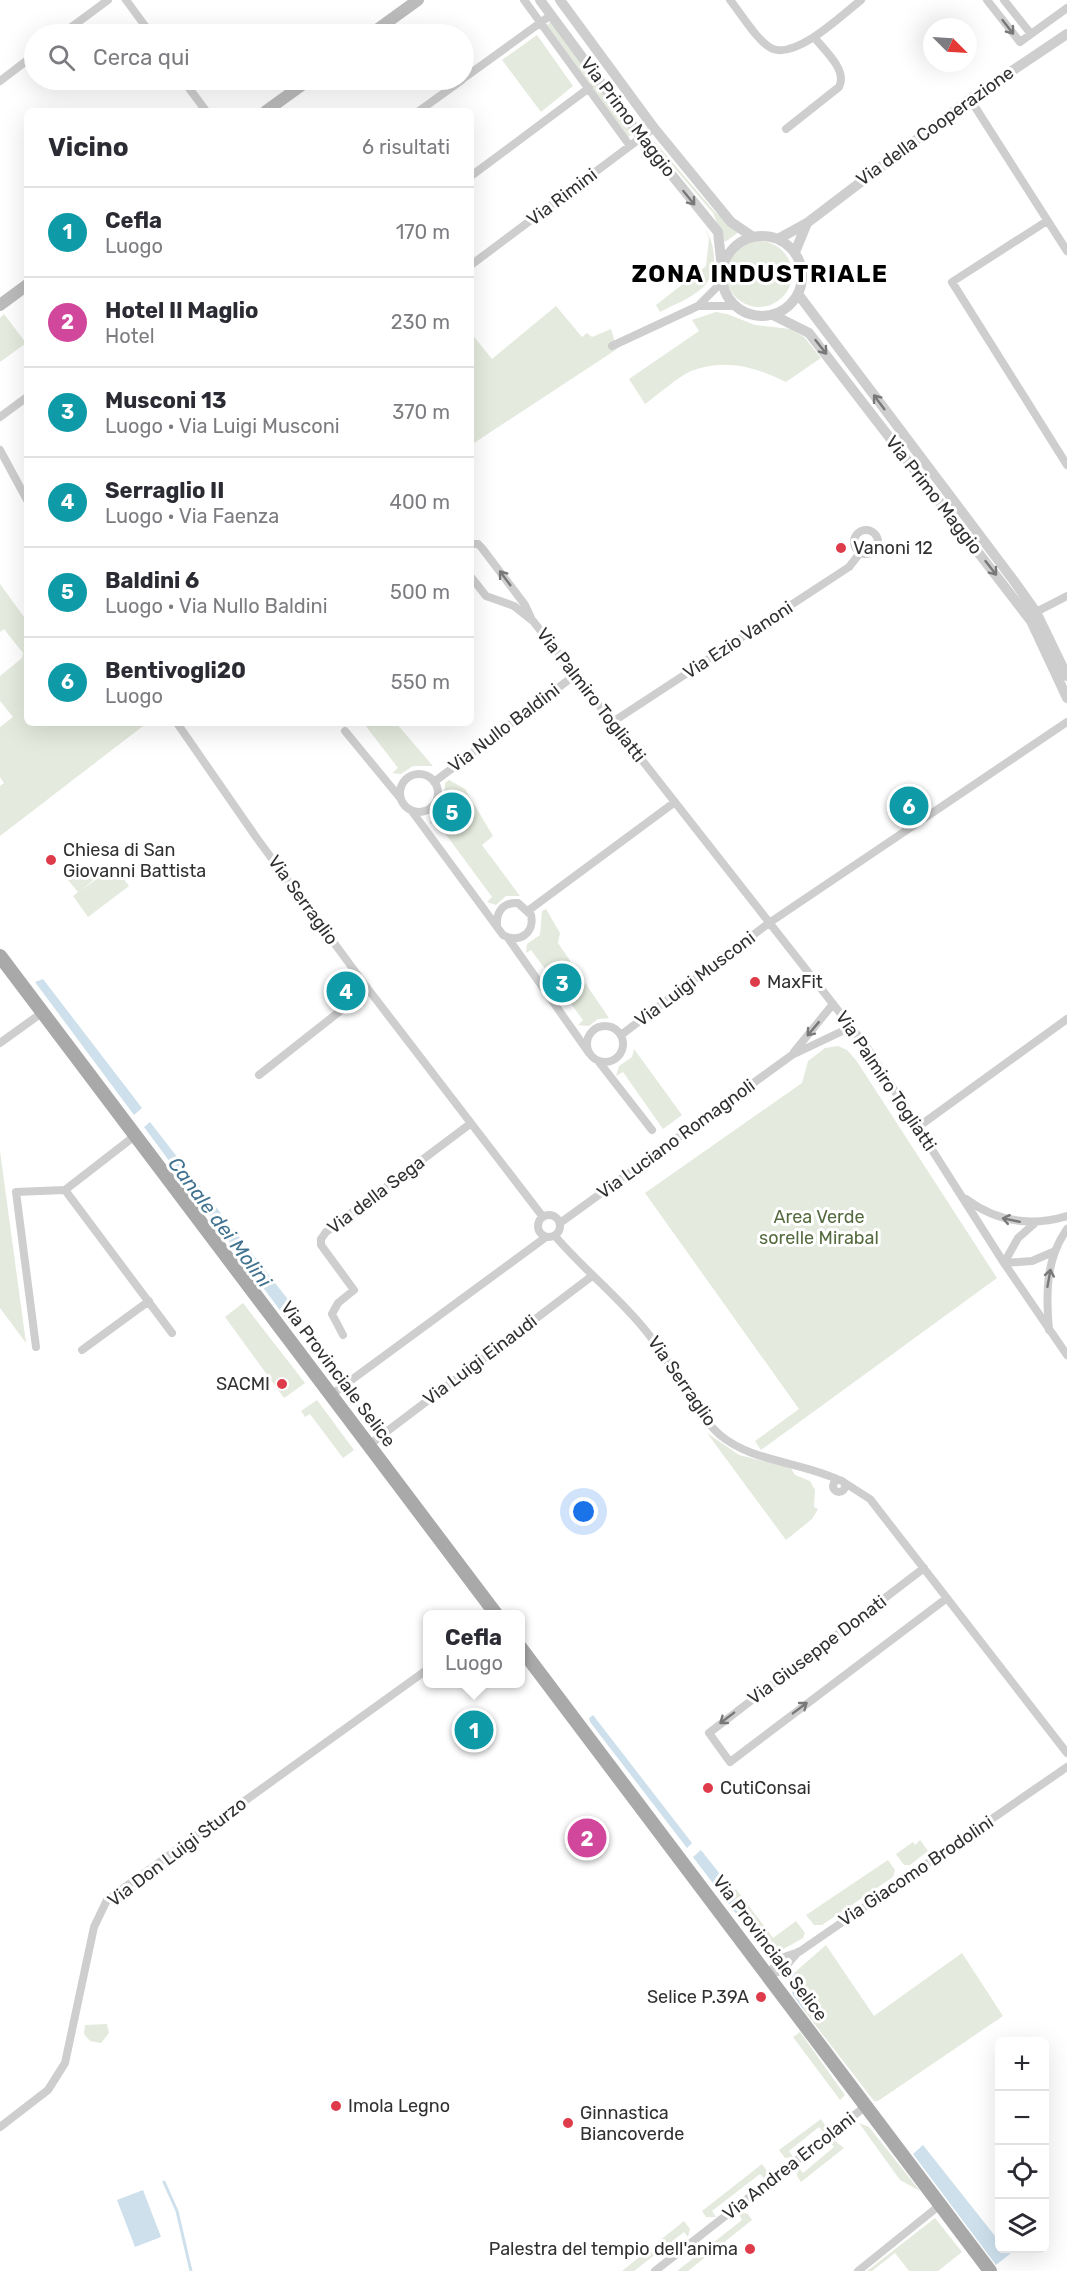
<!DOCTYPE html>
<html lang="it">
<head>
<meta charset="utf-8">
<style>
  :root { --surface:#fff; --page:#f7f7f7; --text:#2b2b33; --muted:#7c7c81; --line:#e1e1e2; --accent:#df3c4b }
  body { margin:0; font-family:Rubik,sans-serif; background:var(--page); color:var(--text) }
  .controls { position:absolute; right:18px; bottom:18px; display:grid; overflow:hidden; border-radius:9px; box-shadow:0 6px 24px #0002 }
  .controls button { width:54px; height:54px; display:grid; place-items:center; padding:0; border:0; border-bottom:2px solid var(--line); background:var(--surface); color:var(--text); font:30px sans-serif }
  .compass { position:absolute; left:923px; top:18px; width:54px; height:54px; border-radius:50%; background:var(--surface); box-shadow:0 6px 24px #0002; rotate:114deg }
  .you { position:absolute; left:584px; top:1512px; width:21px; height:21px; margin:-15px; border:4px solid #fff; border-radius:50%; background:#1a73e8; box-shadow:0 0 0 9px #1a73e833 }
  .badge { display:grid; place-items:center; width:39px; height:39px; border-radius:50%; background:var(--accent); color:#fff; font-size:20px; font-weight:700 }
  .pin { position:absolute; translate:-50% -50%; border:3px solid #fff; box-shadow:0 2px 6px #0006 }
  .popup { position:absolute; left:423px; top:1610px; width:102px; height:78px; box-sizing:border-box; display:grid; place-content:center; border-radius:9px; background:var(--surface); filter:drop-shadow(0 2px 4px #0005); font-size:20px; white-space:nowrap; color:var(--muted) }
  .popup b { font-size:22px; color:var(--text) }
  .popup::after { content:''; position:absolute; left:50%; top:100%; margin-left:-12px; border:12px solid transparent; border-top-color:var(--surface) }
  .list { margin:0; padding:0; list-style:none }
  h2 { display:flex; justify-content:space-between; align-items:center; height:78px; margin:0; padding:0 24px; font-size:26px }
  h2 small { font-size:20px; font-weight:400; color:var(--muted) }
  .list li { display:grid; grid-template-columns:39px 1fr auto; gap:18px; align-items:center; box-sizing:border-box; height:90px; padding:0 24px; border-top:2px solid var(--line) }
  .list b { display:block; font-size:22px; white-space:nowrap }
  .list p { margin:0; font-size:20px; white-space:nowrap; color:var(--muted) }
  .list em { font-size:20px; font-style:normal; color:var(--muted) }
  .icon { flex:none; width:33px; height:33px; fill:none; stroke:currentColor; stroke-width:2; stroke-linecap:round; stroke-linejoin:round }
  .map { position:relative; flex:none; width:1067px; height:2271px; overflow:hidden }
  .search { position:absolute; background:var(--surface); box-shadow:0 6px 24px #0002; left:24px; top:24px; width:450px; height:66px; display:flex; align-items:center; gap:15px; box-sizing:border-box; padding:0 21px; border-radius:33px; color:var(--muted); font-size:22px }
  .panel { position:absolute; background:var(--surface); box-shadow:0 6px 24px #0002; left:24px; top:108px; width:450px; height:618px; border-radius:9px }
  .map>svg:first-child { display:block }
</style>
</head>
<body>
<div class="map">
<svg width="1067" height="2271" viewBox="0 0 1067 2271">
  <rect width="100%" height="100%" fill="#fff"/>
  <path fill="#e4eadd" d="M551 21 633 134 628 137 547 25Z
    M537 35 573 86 541 112 502 60Z
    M655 142 715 212 739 232 725 242 713 213 653 143Z
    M705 229C717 246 718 275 701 289 690 299 673 305 660 312L656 305 706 266 709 238Z
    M726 274a33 33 0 1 1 66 0a33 33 0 1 1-66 0Z
    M556 306 582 337 587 333 592 337 611 329 617 349 471 445V333L492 359Z
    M716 312 727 314 755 325 790 329 804 337 821 358 786 382C756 367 725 358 691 371 676 378 659 394 645 404L629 379 699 331 692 320Z
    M4 314 26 343 0 362V318Z
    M0 584 27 621V723H147L0 836V786L4 783 0 777V727L13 717 0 701V676L22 658 23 653 4 629 0 632Z
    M367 723H396L433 766H413L401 774 392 773 398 768 365 725Z
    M449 780 465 789 493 836 482 845 520 896H506L496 905 487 902 492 897 436 821 430 824 432 814 444 806 445 783Z
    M87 865 97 877 79 892 114 866 129 886 88 917 73 896 78 892 68 880Z
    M546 909 560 933 558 943 609 1018 598 1019 589 1026 578 1025 583 1020 531 950 526 953 527 944 540 935 542 911Z
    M838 1046 847 1050 856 1060 997 1278 761 1450 755 1441 799 1409 645 1193 802 1083 808 1061 825 1048Z
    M634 1049 682 1115 663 1129 623 1072 616 1076 619 1066 632 1057Z
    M0 1151 26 1343 0 1308Z
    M243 1303 305 1383 284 1398 225 1317Z
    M317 1400 354 1450 343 1458 310 1414 305 1417 301 1411Z
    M707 1433 739 1455 791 1468 795 1475 810 1481 815 1490 814 1507 818 1509 812 1519 786 1540Z
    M920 1840 928 1851 910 1865H904L896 1854 913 1842 915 1845Z
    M888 1860 895 1870 893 1877 822 1925H814L806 1915Z
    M736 1889 773 1938 796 1921 805 1933 803 1938 778 1952 762 1948 770 1942 731 1893Z
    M826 1945 874 2016 962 1953 1003 2016 878 2101H874L803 2009 816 2001 794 1973Z
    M107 2024 109 2033 101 2043 90 2041 84 2034 85 2025Z
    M800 2032 845 2095 840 2100 793 2037Z
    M821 2119 825 2125 824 2133 819 2127 789 2151 793 2157 785 2158 779 2150Z
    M859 2123 869 2127 920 2191 900 2180Z
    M835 2141 844 2148 801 2182 797 2176 798 2167 803 2173 834 2147 830 2142Z
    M762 2164 767 2171 765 2179 760 2174 712 2211 716 2217H706L702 2211Z
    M741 2212 748 2214 752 2220 688 2271H677L742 2220 739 2214Z
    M935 2218 962 2252 938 2271H909L895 2253 872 2271H867Z
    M684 2221 690 2229 688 2237 684 2232 634 2271H622Z"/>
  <path fill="#cde0ec" d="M43 979 142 1108 134 1115 35 982Z
    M150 1122 300 1315 293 1321 285 1317 144 1127Z
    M593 1715 692 1843 687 1848 590 1722 589 1718Z
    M701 1850 727 1883 718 1890 693 1857Z
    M731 1893 770 1942 762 1948 725 1899Z
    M794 1973 816 2001 803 2009C794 1996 785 1988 794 1973Z
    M923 2145 999 2241 1000 2248 1006 2249 1010 2254 996 2265 913 2154Z
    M143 2190 161 2237 135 2247 117 2200Z"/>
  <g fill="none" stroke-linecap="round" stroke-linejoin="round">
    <path stroke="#cde0ec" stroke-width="3" d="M164 2182 177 2211 191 2271"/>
    <path stroke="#cecece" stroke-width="8" d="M126 0 151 34
      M524 0 630 146
      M730 0C740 12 759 44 773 49 798 58 843 14 861 0
      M987 0 1020 42 1067 8
      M1004 0 1031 34
      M62 34 108 0
      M464 78 551 15
      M183 80 206 111
      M0 81 34 55
      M970 99 1067 251
      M419 111 462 80
      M786 129 839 87C848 70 824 50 814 37
      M471 176 589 88
      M1047 221 952 282 1067 465
      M471 265 654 128
      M698 306H734
      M612 346 698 306 722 282
      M0 417 27 397
      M0 450 27 500
      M854 542a12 12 0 1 1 24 0a12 12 0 1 1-24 0Z
      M471 544H478L482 548 525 605 531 618
      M471 577 486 596 514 606 533 621 866 1046 1004 1263 1067 1355
      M1036 612 1067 596
      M177 723 256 837 368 989 543 1217
      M611 723 849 567 860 553
      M345 731 401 799
      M400 793a19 19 0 1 1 38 0a19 19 0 1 1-38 0Z
      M434 782 575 675
      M411 810 503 935C519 944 535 933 531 915L518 903C504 902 496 911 497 925
      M529 910 675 802
      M508 938 589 1053
      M587 1044a18 18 0 1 1 36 0a18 18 0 1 1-36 0Z
      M621 1035 769 923 1067 722
      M0 1043 43 1012
      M794 1052 833 1004
      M599 1062 652 1130
      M259 1075 368 989
      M918 1127 1067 1019
      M65 1190 172 1333
      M966 1199C997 1222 1030 1227 1067 1216
      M538 1226a11 11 0 1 1 22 0a11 11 0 1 1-22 0Z
      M560 1223 792 1055 851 1027
      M1035 1223 1018 1238 1004 1263 1032 1261 1053 1252
      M555 1236C583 1269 619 1297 646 1331 673 1364 689 1407 720 1435 752 1462 802 1462 839 1480
      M1049 1330C1046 1295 1045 1260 1067 1229
      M343 1335 332 1314 338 1303 354 1290 321 1245V1239L326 1232 470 1124
      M36 1347 16 1192 65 1190 136 1135
      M82 1350 149 1301
      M331 1395 546 1237
      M369 1445 592 1276
      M833 1486a6 6 0 1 1 12 0a6 6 0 1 1-12 0Z
      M845 1483 870 1499 1067 1753
      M924 1568 709 1733 730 1762 947 1598
      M767 1974 784 1957 799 1952 1067 1767
      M768 1975 782 1971 798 1952
      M0 2127 48 2090 65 2063 94 1927 107 1900 428 1669
      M655 2271 866 2106
      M858 2271 940 2205"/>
    <path stroke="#cecece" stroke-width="10" d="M540 0 641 137 718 232 722 268
      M560 0 654 128 731 222 753 237
      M722 276a40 40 0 1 1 80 0a40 40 0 1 1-80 0Z
      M778 239 807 223 970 99 1067 34
      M795 252 807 223
      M798 294 1014 581 1036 612 1067 676
      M773 315 809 333 1031 621 1067 698"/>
    <path stroke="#bbb" stroke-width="12" d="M371 34 418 0
      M266 111 309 80
      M0 305 27 285"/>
    <path stroke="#a9a9a9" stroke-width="14" d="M0 956 496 1614
      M520 1647 990 2271"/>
  </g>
  <defs><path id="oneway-shaft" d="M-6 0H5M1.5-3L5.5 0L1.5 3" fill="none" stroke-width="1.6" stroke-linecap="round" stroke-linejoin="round" transform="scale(1.5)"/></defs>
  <g stroke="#787878">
    <use href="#oneway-shaft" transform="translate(1008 27) rotate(52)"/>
    <use href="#oneway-shaft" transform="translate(689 198) rotate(51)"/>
    <use href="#oneway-shaft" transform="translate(821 347) rotate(52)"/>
    <use href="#oneway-shaft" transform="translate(879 402) rotate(-127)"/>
    <use href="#oneway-shaft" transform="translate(991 568) rotate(52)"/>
    <use href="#oneway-shaft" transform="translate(505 578) rotate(-127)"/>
    <use href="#oneway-shaft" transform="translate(813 1029) rotate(130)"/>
    <use href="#oneway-shaft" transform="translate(1011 1220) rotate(-168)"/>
    <use href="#oneway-shaft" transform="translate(1049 1278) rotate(-80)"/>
    <use href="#oneway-shaft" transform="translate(800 1708) rotate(-37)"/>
    <use href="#oneway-shaft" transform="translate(727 1718) rotate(143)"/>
  </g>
  <g fill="#df3c4b" stroke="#fff" stroke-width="2">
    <circle cx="841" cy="548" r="6"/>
    <circle cx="51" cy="860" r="6"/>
    <circle cx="755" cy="982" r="6"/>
    <circle cx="282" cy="1384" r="6"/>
    <circle cx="708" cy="1788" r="6"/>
    <circle cx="761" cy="1997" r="6"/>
    <circle cx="336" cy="2106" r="6"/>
    <circle cx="568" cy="2123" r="6"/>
    <circle cx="750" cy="2249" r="6"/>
  </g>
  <g text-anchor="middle" stroke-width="6" stroke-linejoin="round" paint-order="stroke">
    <g font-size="18" fill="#313131" stroke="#fff">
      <text transform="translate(628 117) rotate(53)" y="6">Via Primo Maggio</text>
      <text transform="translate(935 126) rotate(-36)" y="6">Via della Cooperazione</text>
      <text transform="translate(562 197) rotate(-37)" y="6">Via Rimini</text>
      <text transform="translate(934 495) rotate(52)" y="6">Via Primo Maggio</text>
      <text transform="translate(738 640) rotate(-33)" y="6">Via Ezio Vanoni</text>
      <text transform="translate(591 695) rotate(52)" y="6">Via Palmiro Togliatti</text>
      <text transform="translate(504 728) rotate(-37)" y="6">Via Nullo Baldini</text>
      <text transform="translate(303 900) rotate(54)" y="6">Via Serraglio</text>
      <text transform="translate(695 979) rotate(-37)" y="6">Via Luigi Musconi</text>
      <text transform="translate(886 1081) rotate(56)" y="6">Via Palmiro Togliatti</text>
      <text transform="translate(676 1139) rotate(-36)" y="6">Via Luciano Romagnoli</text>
      <text transform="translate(376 1195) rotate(-37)" y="6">Via della Sega</text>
      <text transform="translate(480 1360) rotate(-37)" y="6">Via Luigi Einaudi</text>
      <text transform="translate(338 1374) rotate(53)" y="6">Via Provinciale Selice</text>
      <text transform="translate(682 1381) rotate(55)" y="6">Via Serraglio</text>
      <text transform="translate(817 1650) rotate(-37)" y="6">Via Giuseppe Donati</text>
      <text transform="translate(177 1852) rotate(-37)" y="6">Via Don Luigi Sturzo</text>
      <text transform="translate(916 1871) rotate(-34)" y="6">Via Giacomo Brodolini</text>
      <text transform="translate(770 1948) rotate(53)" y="6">Via Provinciale Selice</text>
      <text transform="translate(789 2166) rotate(-38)" y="6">Via Andrea Ercolani</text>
    </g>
    <g font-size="18" fill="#313131" stroke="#fff" text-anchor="start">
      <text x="853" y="554">Vanoni 12</text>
      <text x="63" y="856">Chiesa di San<tspan x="63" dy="21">Giovanni Battista</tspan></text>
      <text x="767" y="988">MaxFit</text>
      <text x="270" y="1390" text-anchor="end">SACMI</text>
      <text x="720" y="1794">CutiConsai</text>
      <text x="749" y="2003" text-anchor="end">Selice P.39A</text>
      <text x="348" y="2112">Imola Legno</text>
      <text x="580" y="2119">Ginnastica<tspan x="580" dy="21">Biancoverde</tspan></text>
      <text x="738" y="2255" text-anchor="end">Palestra del tempio dell'anima</text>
    </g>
    <g font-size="18" fill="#556b3f" stroke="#fff">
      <text x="819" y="1223">Area Verde<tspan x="819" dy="21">sorelle Mirabal</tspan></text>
    </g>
    <g font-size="20" font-style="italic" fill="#417391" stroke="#fff">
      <text transform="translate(220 1222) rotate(53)" y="7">Canale dei Molini</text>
    </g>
    <g font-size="24" font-weight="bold" letter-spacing="1.5" fill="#000" stroke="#fff">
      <text x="760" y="282">ZONA INDUSTRIALE</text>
    </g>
  </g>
</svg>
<div class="controls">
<button>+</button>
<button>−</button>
<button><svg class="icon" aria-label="locate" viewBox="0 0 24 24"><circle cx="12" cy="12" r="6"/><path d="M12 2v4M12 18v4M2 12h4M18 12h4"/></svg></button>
<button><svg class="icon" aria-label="layers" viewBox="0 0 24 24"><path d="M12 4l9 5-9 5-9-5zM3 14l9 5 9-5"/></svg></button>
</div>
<svg class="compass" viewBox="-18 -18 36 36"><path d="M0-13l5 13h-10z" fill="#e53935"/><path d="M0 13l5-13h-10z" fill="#7c7c81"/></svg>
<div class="you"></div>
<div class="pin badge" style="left:474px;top:1730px;background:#0f9aa8">1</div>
<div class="popup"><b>Cefla</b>Luogo</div>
<div class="pin badge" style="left:587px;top:1838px;background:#d1479c">2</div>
<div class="pin badge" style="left:562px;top:983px;background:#0f9aa8">3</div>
<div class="pin badge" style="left:346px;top:991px;background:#0f9aa8">4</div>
<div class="pin badge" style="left:452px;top:812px;background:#0f9aa8">5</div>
<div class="pin badge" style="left:909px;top:806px;background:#0f9aa8">6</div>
<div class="search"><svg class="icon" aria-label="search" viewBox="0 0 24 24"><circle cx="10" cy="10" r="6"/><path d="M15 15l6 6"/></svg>Cerca qui</div>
<section class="panel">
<h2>Vicino<small>6 risultati</small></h2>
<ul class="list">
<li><span class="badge" style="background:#0f9aa8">1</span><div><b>Cefla</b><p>Luogo</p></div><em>170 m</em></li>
<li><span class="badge" style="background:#d1479c">2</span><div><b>Hotel Il Maglio</b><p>Hotel</p></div><em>230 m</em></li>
<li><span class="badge" style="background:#0f9aa8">3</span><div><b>Musconi 13</b><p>Luogo · Via Luigi Musconi</p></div><em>370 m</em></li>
<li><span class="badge" style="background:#0f9aa8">4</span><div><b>Serraglio II</b><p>Luogo · Via Faenza</p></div><em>400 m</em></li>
<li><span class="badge" style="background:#0f9aa8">5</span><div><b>Baldini 6</b><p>Luogo · Via Nullo Baldini</p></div><em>500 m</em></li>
<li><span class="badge" style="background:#0f9aa8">6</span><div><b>Bentivogli20</b><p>Luogo</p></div><em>550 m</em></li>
</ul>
</section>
</div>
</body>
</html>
